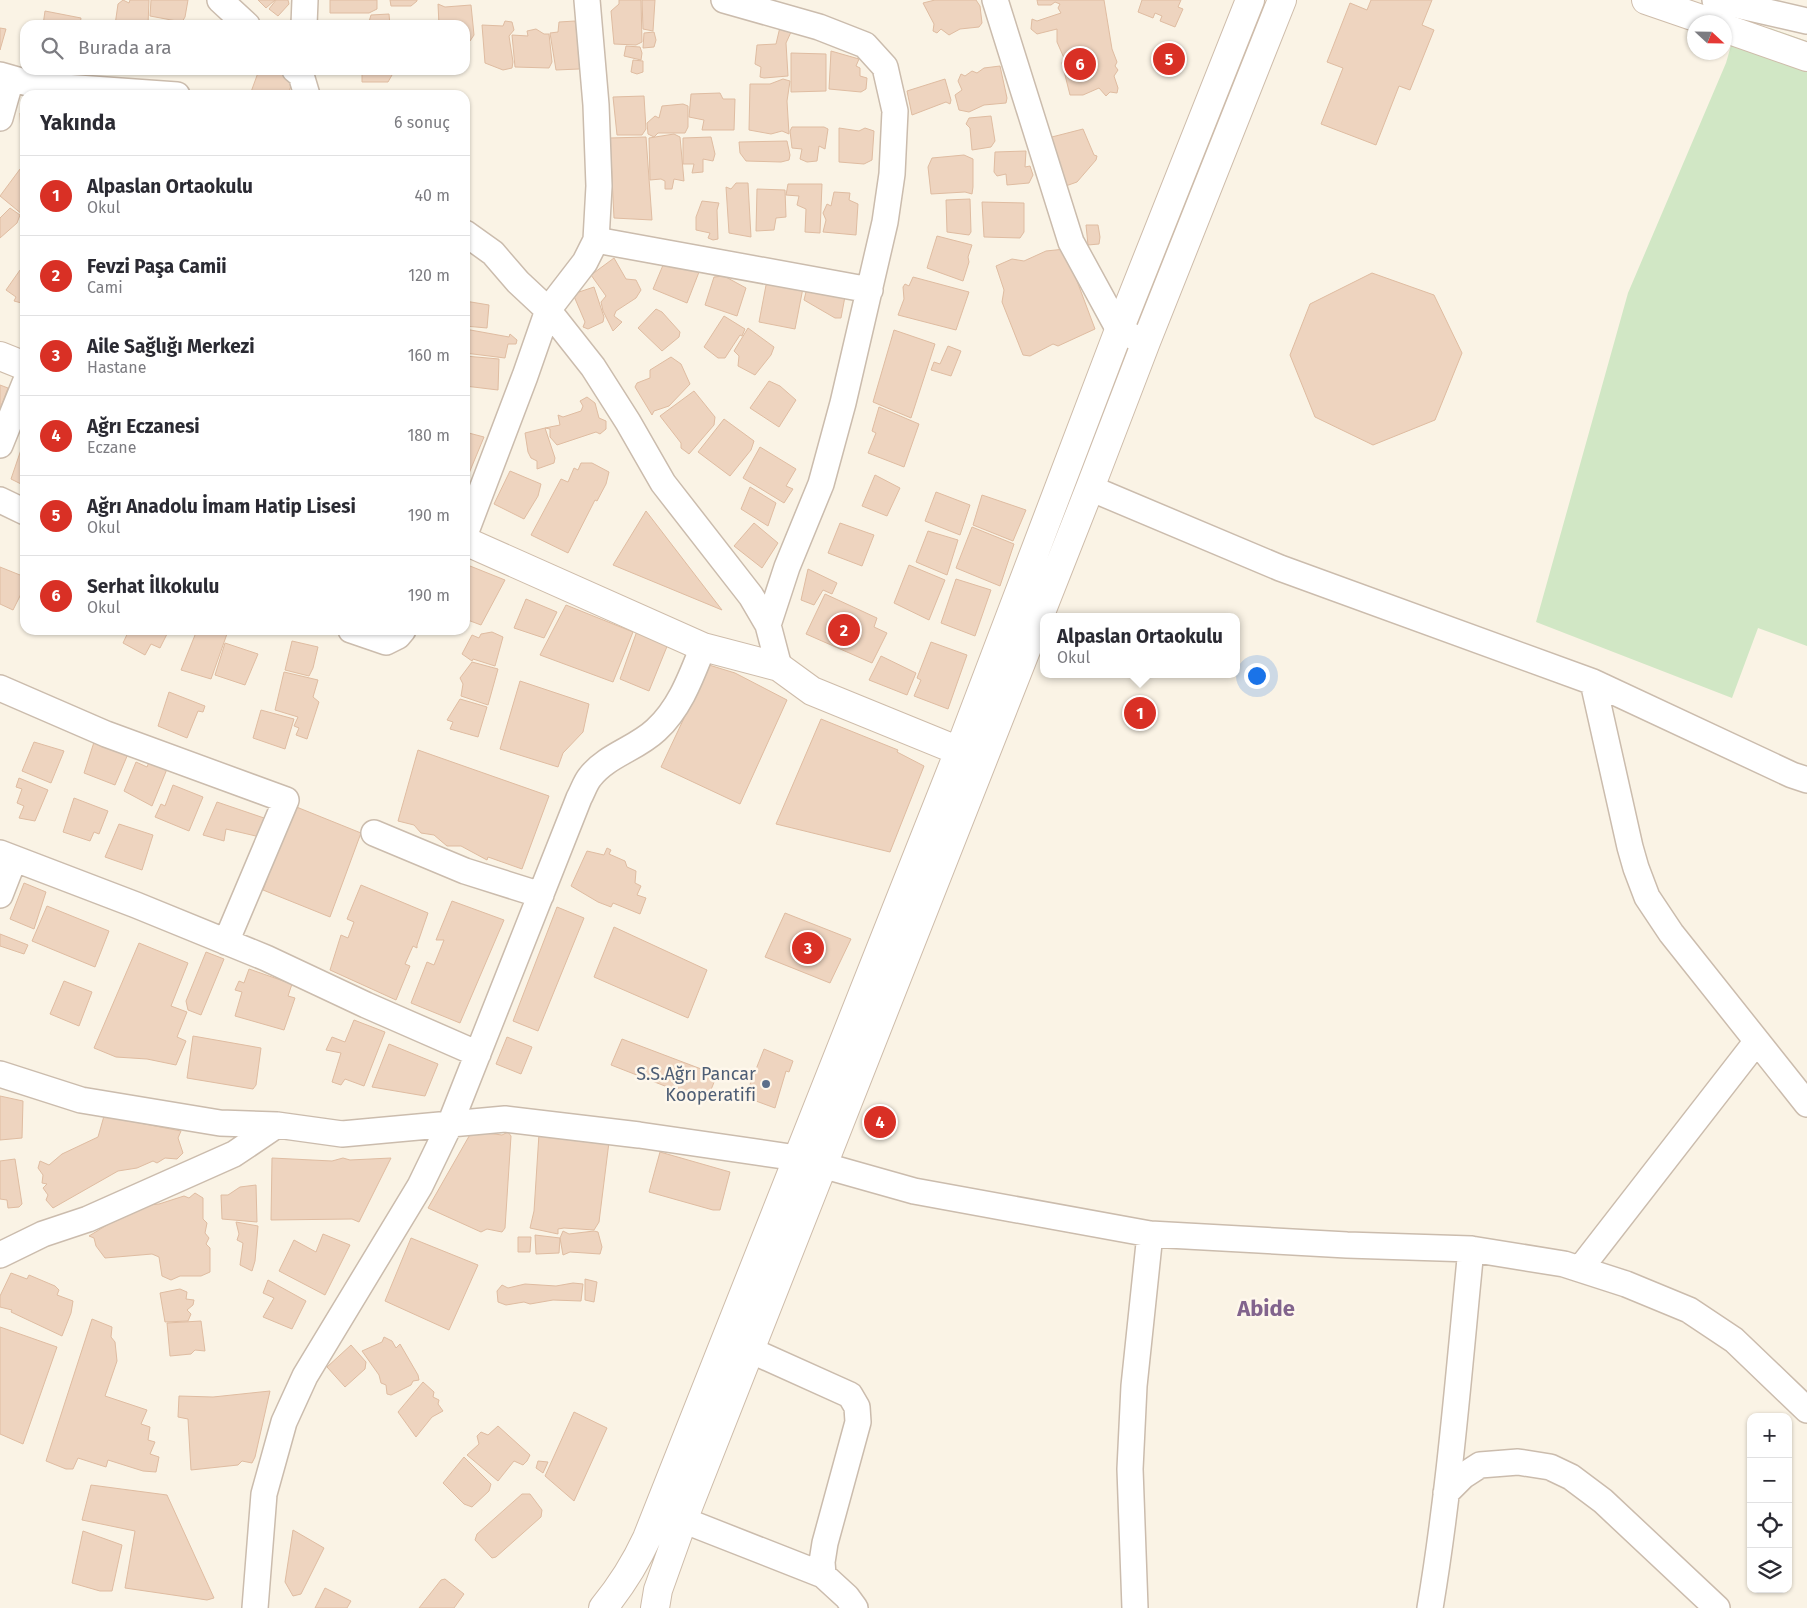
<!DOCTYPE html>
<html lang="tr">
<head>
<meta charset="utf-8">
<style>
  :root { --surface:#fff; --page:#f2f2f3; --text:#2b2b33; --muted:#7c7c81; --line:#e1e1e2; --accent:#d93025 }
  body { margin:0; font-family:"Fira Sans",sans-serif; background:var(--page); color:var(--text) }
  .controls { position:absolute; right:15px; bottom:15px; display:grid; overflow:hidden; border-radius:10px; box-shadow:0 1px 4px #0004 }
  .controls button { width:45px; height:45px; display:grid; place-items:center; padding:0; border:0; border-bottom:1px solid var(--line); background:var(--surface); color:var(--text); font:25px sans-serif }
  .compass { position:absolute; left:1687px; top:15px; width:45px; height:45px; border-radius:50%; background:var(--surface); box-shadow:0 1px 4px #0004; rotate:112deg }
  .you { position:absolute; left:1256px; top:675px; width:18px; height:18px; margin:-12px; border:4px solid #fff; border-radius:50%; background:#1a73e8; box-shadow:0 0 0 8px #1a73e833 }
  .badge { display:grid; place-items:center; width:32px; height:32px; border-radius:50%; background:var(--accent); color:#fff; font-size:16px; font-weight:700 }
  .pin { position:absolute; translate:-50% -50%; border:2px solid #fff; box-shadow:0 1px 5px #0006 }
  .popup { position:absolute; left:1040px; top:613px; width:200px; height:65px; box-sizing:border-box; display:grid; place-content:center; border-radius:10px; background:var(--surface); filter:drop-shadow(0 1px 4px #0005); font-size:16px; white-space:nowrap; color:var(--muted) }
  .popup b { font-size:19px; color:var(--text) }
  .popup::after { content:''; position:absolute; left:50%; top:100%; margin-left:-10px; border:10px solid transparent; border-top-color:var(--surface) }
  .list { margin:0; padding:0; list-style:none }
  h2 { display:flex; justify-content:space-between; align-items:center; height:65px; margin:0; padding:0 20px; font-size:21px }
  h2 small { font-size:16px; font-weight:400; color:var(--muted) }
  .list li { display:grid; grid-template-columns:32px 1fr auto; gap:15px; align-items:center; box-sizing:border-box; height:80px; padding:0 20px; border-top:1px solid var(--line) }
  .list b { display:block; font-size:19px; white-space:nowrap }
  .list p { margin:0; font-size:16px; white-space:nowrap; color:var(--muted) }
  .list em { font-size:16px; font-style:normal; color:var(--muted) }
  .icon { flex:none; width:28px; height:28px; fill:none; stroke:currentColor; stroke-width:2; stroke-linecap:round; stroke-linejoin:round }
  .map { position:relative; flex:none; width:1807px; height:1608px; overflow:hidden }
  .search { position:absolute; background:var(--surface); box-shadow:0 1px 4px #0004; left:20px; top:20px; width:450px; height:55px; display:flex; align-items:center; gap:12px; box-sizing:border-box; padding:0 18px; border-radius:15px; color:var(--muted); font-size:19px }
  .panel { position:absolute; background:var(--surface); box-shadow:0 1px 4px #0004; left:20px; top:90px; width:450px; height:545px; border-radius:15px }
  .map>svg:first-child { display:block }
</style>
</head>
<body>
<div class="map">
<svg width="1807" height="1608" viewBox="0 0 1807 1608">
  <rect width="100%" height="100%" fill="#faf3e5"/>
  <path fill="#d1e7c5" d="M1770 28 1807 41V646L1758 628 1732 698 1536 622 1628 293 1726 63 1734 35 1763 45Z"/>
  <path fill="#eed4bf" stroke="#dfbca1" d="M123 0 129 3 130 0H149L148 25H115L118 4Z
    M151 0H188L185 17 182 22 150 16Z
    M258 0H275L266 8Z
    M276 0H288L289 4 278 16 269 9Z
    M330 0H377V9L369 13H330Z
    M390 0H417V1L411 6H391Z
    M619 0H641L642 42 636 45 614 44 611 11 619 4Z
    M642 0H655L653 31 643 29Z
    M935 0H976L980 6 982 23 979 27 960 29 949 35 941 29 937 33 933 31 934 24 923 3Z
    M1037 0H1104L1112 49 1117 62 1115 66 1118 70 1114 76 1118 88 1117 93 1110 92 1106 96 1099 88 1083 95H1070L1062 63 1064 58 1057 42V29L1037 34 1031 29 1032 19 1037 21 1061 13 1058 8 1060 4 1055 2 1051 5H1038Z
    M1142 0H1181L1178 7 1183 9 1175 27 1160 21 1162 16 1155 13 1153 18 1138 12Z
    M1371 0H1432L1422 25 1434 30 1410 90 1399 86 1376 145 1321 124 1343 68 1327 62 1350 3 1367 10Z
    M438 4 445 7 471 5 474 35 470 41H465V25H439Z
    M45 11 81 18 80 25H43Z
    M389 14 390 25H368L371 15Z
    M505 21 512 22 514 30 509 36 513 62 512 68 503 70 485 63 482 25 503 26Z
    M575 21 582 66 579 69 556 70 550 33 558 32 559 22Z
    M780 27 791 32 786 43 788 76 764 78 760 77 761 67 755 64 757 45 776 44Z
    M0 28 6 29 0 50Z
    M536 29 544 34H549L552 62 549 68 515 67 512 35 528 36 527 31Z
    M654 32 656 40 654 47 643 48 644 33Z
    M626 46 640 47 642 53 641 60 624 56Z
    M831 51 859 59 856 66 860 68V76L867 78 866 89 861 92 829 89Z
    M791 53 826 54V91L791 92Z
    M633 60 643 61V72L637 74 631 72Z
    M1000 66 1007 98 1006 103 984 105 969 112 959 110 955 95 962 90 958 81 961 74 965 76 972 71 977 73 984 68Z
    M259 70H286L295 73 288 95H261L251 92Z
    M362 70H392V75L388 82H362Z
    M783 79 790 81 787 101 789 134 782 131 771 134 749 130 750 84H770Z
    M945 79 951 100 950 104 946 102 912 115 907 91Z
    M720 93 723 99H735L734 130H702L704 120 689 117 691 94Z
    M644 96 646 129 642 135H617L613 97Z
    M683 104 688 106V127L685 133H658L654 137 648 134 647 123 655 116 659 118 662 106Z
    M25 112V135H21L20 113Z
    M991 116 995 141 991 147 972 150 970 128 966 124 969 118Z
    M792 127H824L828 129 825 149 819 146 817 161 807 162 800 159 802 149 792 148 790 131Z
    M839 128 859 131 865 128 874 131 872 160 864 164 839 162Z
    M1083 129 1094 155 1097 156 1096 160 1077 182 1060 188 1044 139Z
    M674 134 680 137 684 181 674 179 672 189H665V181L661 179 650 180 649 138Z
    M646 137 652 220 614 218 610 138Z
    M711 137 715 154 713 161 703 159V172L692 173 694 164H683V138Z
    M787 141 790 155 789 160 781 162 746 161 740 153 739 142Z
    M1026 151 1025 167 1030 166 1033 175 1029 183 1007 185 1006 174 997 176 994 172 995 152Z
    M964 155 973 159V187L972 194 965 192 931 194 928 167 932 158Z
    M20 169 25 174V212L23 215 0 196Z
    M736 183H748L751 237 729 233 726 187 731 189Z
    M788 184H822L820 233 805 232 806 209 797 205 799 196 786 195Z
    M757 189 785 190 786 217 776 218 774 230 756 231Z
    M834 192 850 193 849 200 858 204 856 235 823 232 826 220 823 213 827 204 831 206Z
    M970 199 971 232 969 235 947 232 946 200Z
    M702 201 719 203 717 210 718 239 713 240 708 238 710 233 696 230V217Z
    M982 202 1024 203V232L1020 238 984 237Z
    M10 208 20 215 17 223 0 238V218Z
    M1086 225H1098L1100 237 1099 244 1088 245Z
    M937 236 972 245 968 257 969 262 963 281 927 268Z
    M1065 249 1095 329 1058 346 1053 344 1030 356 1023 355 1002 302 1004 290 996 266 1012 259 1024 261 1046 251Z
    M614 258 626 279 636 280 641 290 636 298 616 311 614 316 622 322 613 331 603 311 601 302 606 296 591 275Z
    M666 258 699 272 687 303 653 289Z
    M20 270 25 273V304L14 301 16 297 6 290Z
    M1372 273 1434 295 1462 353 1435 420 1373 445 1315 417 1290 355 1310 304Z
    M724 276 746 288 737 316 705 305 714 277Z
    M913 277 969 292 956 330 898 315 904 299 903 287 905 284 909 286Z
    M767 280 803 288 795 329 759 322Z
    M808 284 846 291 841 318H835L804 300Z
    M594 287 604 317 603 322 588 329 583 327 585 322 573 294Z
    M465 301 489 305 487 328 465 326Z
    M656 309 662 312 680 332 679 337 662 351 638 328Z
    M724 316 745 329 742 336 740 335 725 358H718L704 347Z
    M748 328 774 347 771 355 755 375 738 366 739 356 734 351Z
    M465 329 509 337 510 334 517 340 516 344H508L505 358 465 353Z
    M894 330 935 344 911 418 873 402Z
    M948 346 961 351 951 376 931 370 934 362 940 364Z
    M465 356 499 359 498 390 465 386Z
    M671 357 681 364 690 384 669 406 654 411 652 415 635 387 637 383 650 378V370Z
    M769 381 780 386 796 400 779 427 750 408Z
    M0 385 8 388 0 409Z
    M694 391 715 417 714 425 689 454 681 448V443L660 416Z
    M587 397 595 403 599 418 606 421V429L600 434 596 432 557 445 550 437V429L545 428 560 425 558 415 563 417 581 411 583 406 580 401Z
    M879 407 919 424 904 467 868 453 876 433 872 431Z
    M724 419 754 441 751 450 730 476 698 452Z
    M545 428 555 458 554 463 537 469V461L531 458 528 452 525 433Z
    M465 432 484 437 465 483Z
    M25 438V486L11 479Z
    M760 447 796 469 786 486 793 489 784 503 743 478Z
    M581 463H592L609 472 606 484 597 501 595 500 568 553 531 535 561 479 568 482 574 468 578 470Z
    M510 471 541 484 538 496 524 519 494 504Z
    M875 475 900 488 887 516 862 506Z
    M750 487 776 503 768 526 741 509Z
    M936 492 970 505 960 535 925 521Z
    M982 495 1026 510 1013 541 973 525Z
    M646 511 722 610 613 565Z
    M754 523 778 543 762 568 734 546Z
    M840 523 874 535 862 566 828 553Z
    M972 527 1014 544 1000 586 956 568Z
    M928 531 958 540 947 575 916 562Z
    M465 564 505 580 481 625 465 619Z
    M909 565 945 580 929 620 894 603Z
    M0 567 25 577V586L13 610 0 604Z
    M808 569 837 583 832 594 823 590 814 605 801 600Z
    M956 579 991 590 975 636 941 623Z
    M825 594 877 618 874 627 887 633 872 663 806 634Z
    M526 599 557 612 544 638 514 628Z
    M566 605 633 632 613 682 540 655Z
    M129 630H169L160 648 151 644 145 655 123 643Z
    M197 630 228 631 211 679 181 670Z
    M637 631 668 644 649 691 620 679Z
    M492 632 503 637 495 666 473 659 472 661 462 654 472 635 479 638 481 634Z
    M292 641 318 647 313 668 309 676 285 670Z
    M931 642 967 655 948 709 914 696 921 680 917 678Z
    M225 643 258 654 245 685 215 675Z
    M881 656 916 673 907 695 869 680Z
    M472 662 498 669 488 705 461 696 463 684 460 678Z
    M709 665 735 673 787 700 740 804 661 767Z
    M284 672 318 680 313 697 319 702 307 739 296 735 299 728 294 726 298 717 275 710Z
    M520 681 589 704 583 732 563 753 558 767 500 749Z
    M169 692 205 706 203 712 198 711 187 738 158 726Z
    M460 699 487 707 478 737 450 729 453 722 447 720Z
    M261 710 294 719 285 749 253 738Z
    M821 719 898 750 897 752 924 766 890 852 776 824Z
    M96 736 130 749 115 785 84 773Z
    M34 742 64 751 51 783 22 771Z
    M418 750 549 796 522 869 488 857 487 860 461 846H447L434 835 421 833 414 825 398 821Z
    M136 762 147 767 149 762 167 769 152 806 124 791Z
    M19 778 48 790 35 821 19 818 24 806 17 803 22 789 16 787Z
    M173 785 203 797 189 831 155 817 161 804 165 806Z
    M74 798 108 811 99 834 94 832 90 841 63 832Z
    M217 802 267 819 260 837 226 829 224 841 203 835Z
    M294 806 361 833 330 917 263 890Z
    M119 824 153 835 142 870 105 857Z
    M607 848 611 850 609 854 625 861 627 867 636 871 635 883 641 886 637 895 646 898 640 914 613 903 611 907 598 902 571 886 587 851 604 855Z
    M24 883 46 892 34 929 10 919Z
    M361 885 428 913 417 945V948L413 946 405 964 410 966 396 1000 330 970 341 935 348 938 354 922 347 919Z
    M452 901 504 920 460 1023 411 1003 427 962 434 965 444 940H436Z
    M47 906 109 931 95 967 32 941Z
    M557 907 584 918 538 1031 513 1021Z
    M785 913 851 939 830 983 765 957Z
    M614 927 707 970 688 1018 594 977Z
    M0 934 28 945 24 954 0 946Z
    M139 943 188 963 171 1006 187 1012 177 1037 186 1041 176 1065 147 1059 116 1057 94 1048Z
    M206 952 224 959 201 1015 188 1010 186 1001Z
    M249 969 292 984 288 996 295 998 284 1030 235 1016 242 992 235 990 239 981 244 983Z
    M64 981 92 992 79 1026 50 1014Z
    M354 1020 385 1032 364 1086 345 1079 341 1085 332 1082 341 1053 326 1050 332 1037 345 1042Z
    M193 1036 261 1048 256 1085 253 1089 187 1078Z
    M507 1037 532 1047 521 1074 496 1064Z
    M622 1039 717 1075 706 1102 611 1065Z
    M389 1044 438 1064 425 1096 372 1087Z
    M764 1049 793 1061 789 1072 786 1071 775 1108 745 1097Z
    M0 1096 23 1101 22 1138 0 1140Z
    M104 1116 181 1131 178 1138 183 1153 177 1159 165 1158 157 1163 153 1161 137 1168 118 1171 53 1208 46 1200 48 1195 43 1188 47 1184 42 1183 43 1175 38 1168 40 1161 49 1165 62 1154 98 1137Z
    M472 1131 502 1135 508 1132 511 1136 505 1228 502 1232 487 1229 481 1232 428 1208Z
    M539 1134 609 1142 599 1222 594 1230 564 1228 558 1229V1234L530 1228 534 1211Z
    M660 1152 730 1172 720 1210H713L649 1192Z
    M272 1158 332 1161 343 1158 350 1160 391 1158 359 1222 352 1219 271 1220Z
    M15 1159 22 1204 19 1207 8 1208 7 1200 0 1199V1161Z
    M256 1185 257 1222 222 1219 221 1195H228L240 1187Z
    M195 1193 203 1198V1219L207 1223 205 1233 209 1238 206 1244 210 1248V1272L201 1276H180L171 1280 162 1276 159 1257 152 1254 105 1258 96 1246 94 1238 89 1236 138 1206 159 1204 184 1196 189 1198Z
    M236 1222 258 1226 255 1261 252 1271 240 1265 243 1243 237 1240 239 1234Z
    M563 1231 569 1234 594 1231 598 1232 602 1247 600 1254 570 1252 563 1255 560 1238Z
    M323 1234 350 1245 325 1295 279 1271 294 1240 316 1252Z
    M535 1235 560 1238 559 1253 536 1254Z
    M518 1237H531L530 1252H518Z
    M411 1238 478 1265 449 1330 385 1301Z
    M11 1273 27 1279 29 1275 55 1286 59 1290 57 1295 73 1301 71 1313 62 1336 11 1312 12 1310 0 1307V1296Z
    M585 1279 597 1282 594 1302 585 1300Z
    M268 1280 306 1301 292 1329 263 1317 274 1298 263 1293Z
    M573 1283 583 1284 581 1301 553 1300 530 1304 524 1302 506 1305 498 1302 497 1291 502 1285 508 1288 525 1284 556 1286Z
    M180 1289 187 1292 186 1299 194 1300 193 1305 187 1310 191 1314 188 1321 165 1322 160 1293Z
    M92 1319 112 1327 111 1337 115 1342 117 1361 105 1396 147 1410 141 1424 150 1427 148 1440 155 1442 150 1454 159 1457 156 1472 143 1471 108 1460 106 1467 78 1458 73 1469H66L46 1461Z
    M201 1321 205 1351 195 1350 191 1354 170 1356 167 1323Z
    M0 1327 57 1347 23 1444 0 1434Z
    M384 1337 392 1341 396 1348 400 1344 418 1375 419 1380 413 1381 411 1385 391 1395 387 1394 386 1385 381 1383 379 1375 362 1351 382 1342Z
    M351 1345 366 1362 365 1369 345 1387 327 1367Z
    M423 1382 434 1392 433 1397 439 1400 438 1404 443 1411 432 1417 416 1437 398 1412Z
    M270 1391 255 1457 252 1463 242 1461 238 1465 191 1470 188 1419 178 1417 179 1396 213 1397Z
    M574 1412 607 1428 574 1501 545 1476Z
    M498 1426 530 1455 527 1461 523 1465 514 1461 498 1481 467 1455 479 1444 477 1436 481 1432 488 1435Z
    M464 1457 491 1484 489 1491 472 1507 464 1504 443 1483Z
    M538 1461 548 1462 543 1473 536 1468Z
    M91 1485 167 1495 214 1598 207 1600 125 1588 135 1531 82 1520Z
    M522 1494H530L542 1510 541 1517 496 1557 492 1558 475 1540 477 1534Z
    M293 1530 324 1548 301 1594 293 1596 285 1582Z
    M83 1531 122 1545 112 1591H100L72 1583Z
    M445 1579 464 1594 454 1608H419L441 1580Z
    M325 1588 351 1601 347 1608H315Z"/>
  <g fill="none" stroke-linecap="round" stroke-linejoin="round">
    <defs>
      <path id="street" d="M220 0 247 25
        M724 0 819 27 865 45 885 67 895 111 892 174 885 222 843 403 821 484 787 567 768 625
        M995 0 1071 242 1119 330 1134 337
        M1715 0 1807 21
        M304 25 305 0
        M295 70 301 75 307 95
        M0 75 35 85 177 95
        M0 118 11 79
        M465 233 493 253 518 282 548 310 593 367 628 422 663 483 751 596 768 625 779 667
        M596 240 870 290
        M0 445 25 383
        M1090 488 1280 568 1593 682 1792 775 1807 780
        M0 500 25 512
        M465 534 525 376 548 310 585 262 596 240 599 186 596 105 587 0
        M351 630 386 642 398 636 403 630
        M1593 682 1630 847 1636 868 1647 897 1671 933 1807 1104
        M0 688 106 734 286 800 226 942
        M374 833 465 871 541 895
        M0 853 136 905 266 958 366 1005 478 1054
        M0 895 14 859
        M0 1074 81 1100 220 1123 277 1125 342 1134 505 1119 639 1135 797 1158 914 1191 1150 1234 1347 1245 1471 1249 1564 1264 1626 1284 1689 1310 1734 1340 1807 1410
        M0 1255 43 1234 88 1219 234 1154 277 1125
        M1580 1269 1757 1041
        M750 1350 850 1395 857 1407 858 1422 825 1543 822 1562 823 1575 847 1597 855 1608
        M1446 1493 1463 1476 1480 1465 1518 1462 1550 1467 1571 1477 1603 1501 1717 1608
        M683 1520 823 1575
        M255 1608 264 1494 284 1422 305 1376 420 1186 450 1124 579 798C583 791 585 783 590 777 607 755 636 749 656 730 680 708 691 677 703 647
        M1135 1608 1130 1469 1134 1386 1150 1234
        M1430 1608C1450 1489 1459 1369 1471 1249"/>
      <path id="secondary" d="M1646 0 1710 22
        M1724 28 1807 57
        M0 356 25 366
        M465 541 703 647 779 667 812 691 959 751
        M603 1608C621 1586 635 1564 647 1538L959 751 1119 330 1250 0
        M655 1608 658 1590 683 1520 1090 488 1146 342 1282 0"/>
    </defs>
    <use href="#street" stroke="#cbbcad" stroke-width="28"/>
    <use href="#secondary" stroke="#cebcaa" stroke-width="30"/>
    <use href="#street" stroke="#fff" stroke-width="25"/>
    <use href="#secondary" stroke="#fff" stroke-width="28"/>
  </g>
  <circle fill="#5c6f8a" stroke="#fef7eb" stroke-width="2" cx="766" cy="1084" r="5"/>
  <g text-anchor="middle" stroke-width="5" stroke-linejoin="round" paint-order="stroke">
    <g font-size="18" fill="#4e5e75" stroke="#fef7eb" text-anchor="end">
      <text x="756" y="1080">S.S.Ağrı Pancar<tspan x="756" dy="21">Kooperatifi</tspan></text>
    </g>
    <g font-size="22" font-weight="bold" fill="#82648d" stroke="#fef7eb">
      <text x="1266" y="1316">Abide</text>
    </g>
  </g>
</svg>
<div class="controls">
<button>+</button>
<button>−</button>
<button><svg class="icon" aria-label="locate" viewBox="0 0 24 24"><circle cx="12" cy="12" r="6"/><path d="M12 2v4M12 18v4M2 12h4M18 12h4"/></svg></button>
<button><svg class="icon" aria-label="layers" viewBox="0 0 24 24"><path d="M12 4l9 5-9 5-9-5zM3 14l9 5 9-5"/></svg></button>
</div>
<svg class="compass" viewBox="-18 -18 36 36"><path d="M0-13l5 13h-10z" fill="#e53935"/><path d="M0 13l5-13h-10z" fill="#7c7c81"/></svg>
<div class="you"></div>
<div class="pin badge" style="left:1140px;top:713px">1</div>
<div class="popup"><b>Alpaslan Ortaokulu</b>Okul</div>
<div class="pin badge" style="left:844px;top:630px">2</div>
<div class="pin badge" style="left:808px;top:948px">3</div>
<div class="pin badge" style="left:880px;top:1122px">4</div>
<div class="pin badge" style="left:1169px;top:59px">5</div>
<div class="pin badge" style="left:1080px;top:64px">6</div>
<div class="search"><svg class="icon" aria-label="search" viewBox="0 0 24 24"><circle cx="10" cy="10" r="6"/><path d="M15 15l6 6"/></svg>Burada ara</div>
<section class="panel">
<h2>Yakında<small>6 sonuç</small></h2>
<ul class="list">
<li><span class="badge">1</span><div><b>Alpaslan Ortaokulu</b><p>Okul</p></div><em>40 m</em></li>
<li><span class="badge">2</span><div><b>Fevzi Paşa Camii</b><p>Cami</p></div><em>120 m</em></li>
<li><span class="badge">3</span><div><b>Aile Sağlığı Merkezi</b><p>Hastane</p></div><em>160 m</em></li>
<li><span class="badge">4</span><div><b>Ağrı Eczanesi</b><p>Eczane</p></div><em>180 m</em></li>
<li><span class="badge">5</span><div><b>Ağrı Anadolu İmam Hatip Lisesi</b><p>Okul</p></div><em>190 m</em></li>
<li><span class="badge">6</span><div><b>Serhat İlkokulu</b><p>Okul</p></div><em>190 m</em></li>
</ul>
</section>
</div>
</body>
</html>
